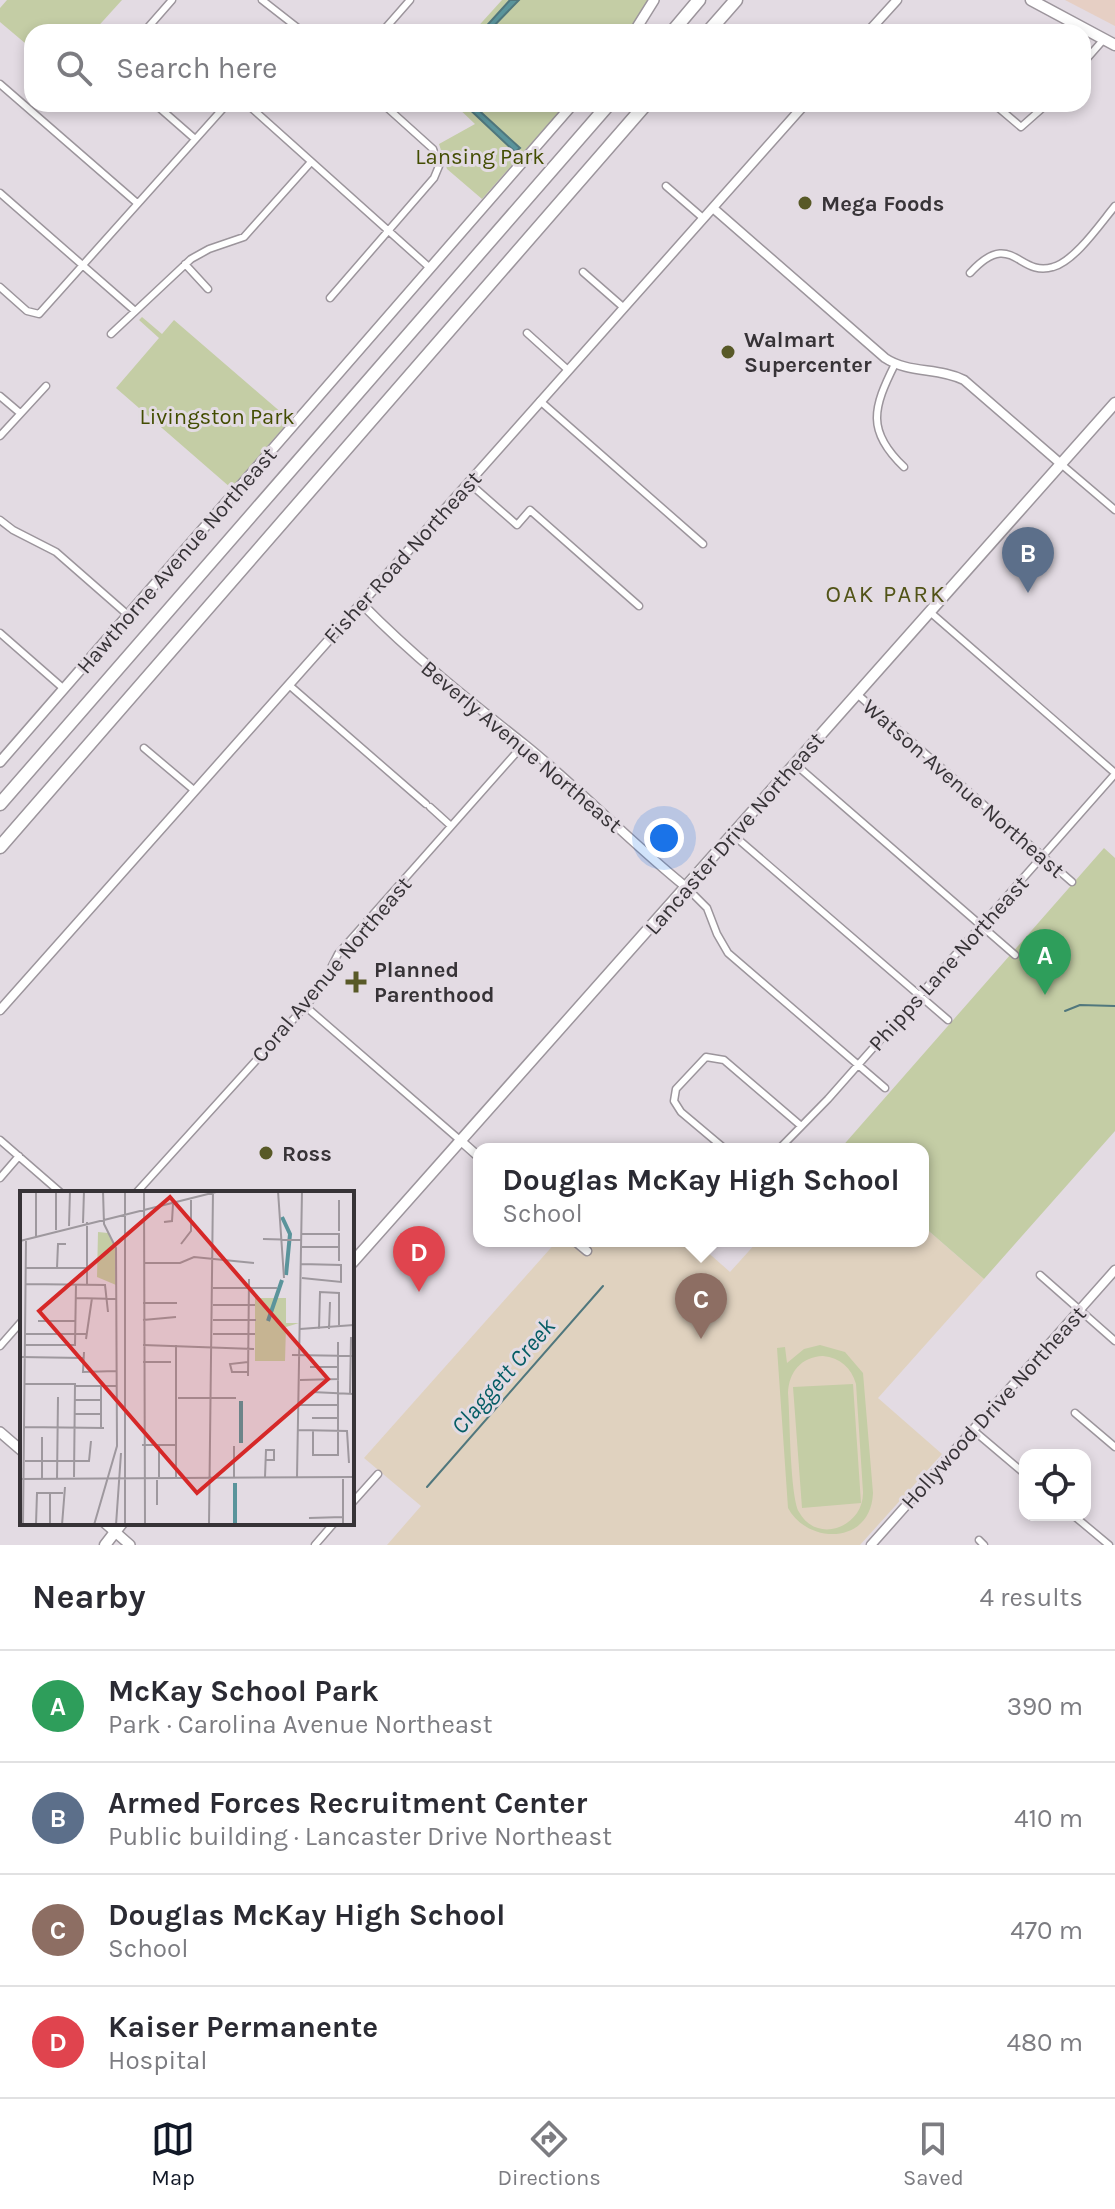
<!DOCTYPE html>
<html lang="en">
<head>
<meta charset="utf-8">
<style>
  :root { --surface:#fff; --page:#f7f7f7; --text:#2b2b33; --muted:#7c7c81; --line:#e1e1e2; --accent:#111827 }
  body { margin:0; font-family:Karla,sans-serif; background:var(--page); color:var(--text) }
  .controls { position:absolute; right:24px; bottom:24px; display:grid; overflow:hidden; border-radius:16px; box-shadow:0 4px 12px #0003 }
  .controls button { width:72px; height:72px; display:grid; place-items:center; padding:0; border:0; border-bottom:2px solid var(--line); background:var(--surface); color:var(--text); font:40px sans-serif }
  .you { position:absolute; left:664px; top:838px; width:28px; height:28px; margin:-20px; border:6px solid #fff; border-radius:50%; background:#1a73e8; box-shadow:0 0 0 12px #1a73e833 }
  .badge { display:grid; place-items:center; width:52px; height:52px; border-radius:50%; background:var(--accent); color:#fff; font-size:26px; font-weight:700 }
  .pin { position:absolute; translate:-50% -66px; filter:drop-shadow(0 2px 4px #0008) }
  .pin::after { content:''; position:absolute; top:42px; width:28px; height:24px; background:inherit; clip-path:polygon(0 0,100% 0,50% 100%) }
  .popup { position:absolute; left:473px; top:1143px; width:456px; height:104px; box-sizing:border-box; display:grid; place-content:center; border-radius:16px; background:var(--surface); filter:drop-shadow(0 2px 6px #0005); font-size:26px; white-space:nowrap; color:var(--muted) }
  .popup b { font-size:30px; color:var(--text) }
  .popup::after { content:''; position:absolute; left:50%; top:100%; margin-left:-16px; border:16px solid transparent; border-top-color:var(--surface) }
  .list { margin:0; padding:0; list-style:none }
  h2 { display:flex; justify-content:space-between; align-items:center; height:104px; margin:0; padding:0 32px; font-size:34px }
  h2 small { font-size:26px; font-weight:400; color:var(--muted) }
  .list li { display:grid; grid-template-columns:52px 1fr auto; gap:24px; align-items:center; box-sizing:border-box; height:112px; padding:0 32px; border-top:2px solid var(--line) }
  .list b { display:block; font-size:30px; white-space:nowrap }
  .list p { margin:0; font-size:26px; white-space:nowrap; color:var(--muted) }
  .list em { font-size:26px; font-style:normal; color:var(--muted) }
  .icon { flex:none; width:44px; height:44px; fill:none; stroke:currentColor; stroke-width:2; stroke-linecap:round; stroke-linejoin:round }
  .map { position:relative; flex:none; width:1115px; height:1545px; overflow:hidden }
  .search { position:absolute; background:var(--surface); box-shadow:0 4px 12px #0003; left:24px; right:24px; top:24px; height:88px; display:flex; align-items:center; gap:20px; box-sizing:border-box; padding:0 28px; border-radius:24px; color:var(--muted); font-size:30px }
  .sheet { height:552px; background:var(--surface) }
  nav { display:flex; justify-content:space-around; align-items:center; box-sizing:border-box; height:112px; border-top:2px solid var(--line); background:var(--surface); font-size:22px; color:var(--muted) }
  nav a { display:grid; justify-items:center; gap:4px }
  nav .on { color:var(--accent) }
  .map>svg:first-child { display:block }
</style>
</head>
<body>
<div class="map">
<svg width="1115" height="1545" viewBox="0 0 1115 1545">
  <rect width="100%" height="100%" fill="#e3dbe3"/>
  <path fill="#e6cfc4" d="M1066 0H1115V26L1065 0Z"/>
  <path fill="#e0d2bf" d="M923 1226 984 1279 878 1398 942 1454 860 1545H387L421 1506 364 1458 557 1241H695L730 1272 758 1241H923Z"/>
  <path fill="#c4cda5" fill-rule="evenodd" d="M7 0H122L93 32H32V49L0 22V8Z
    M502 0H649L627 32H473Z
    M454 104H566L482 199 447 169 439 144 475 124Z
    M142 317 162 334 174 320 290 420 231 488 116 388 159 338 139 320Z
    M1104 848 1115 858V1131L984 1279 923 1226V1149H840Z
    M820 1345 845 1352 863 1373 873 1493C871 1545 808 1545 788 1508L777 1348 785 1347 787 1363 804 1349ZM823 1356C840 1358 851 1367 856 1384L863 1492C864 1527 817 1545 799 1512 790 1495 790 1417 788 1393 789 1372 801 1357 823 1356Z
    M853 1384 861 1503 802 1508 793 1387Z"/>
  <path fill="#5a949b" stroke="#50777d" stroke-width="2" d="M510 0H519L488 32H481Z
    M464 104H472L520 148 515 152Z"/>
  <g fill="none" stroke-linecap="round" stroke-linejoin="round">
    <path stroke="#50777d" stroke-width="2" d="M1065 1011 1080 1005 1115 1006
      M427 1487 603 1286"/>
    <defs>
      <path id="minor" d="M262 0 303 32
        M144 32 172 0
        M382 32 410 0
        M1083 63 1104 39
        M0 84 137 203
        M155 104 195 139
        M247 104 430 268
        M994 104 1021 127 1047 104
        M666 186 703 218
        M0 193 135 311
        M185 264 208 289
        M583 272 623 307
        M970 273C1012 227 1018 278 1053 267 1075 261 1100 224 1115 206
        M0 287 27 311 39 314 227 104
        M330 298 434 178 439 166 433 149 383 104
        M527 333 568 370
        M111 334 191 259 209 249 244 237 311 162
        M895 364C873 408 866 431 904 467
        M0 396 20 413
        M540 401 703 544
        M0 436 46 386
        M1061 464 1115 510
        M468 482 517 525 530 510 639 606
        M0 520 13 530 56 552 128 615
        M930 612 1115 773
        M0 633 64 689
        M289 685 426 804
        M857 694 1072 882
        M144 748 195 791
        M795 764 1015 955
        M430 807 451 826
        M732 834 948 1020
        M686 887 707 908 717 934 728 953 885 1088
        M305 1006 461 1141
        M0 1140 61 1193
        M725 1149 681 1112 674 1101 676 1089 706 1057 724 1060 800 1125
        M779 1149 828 1099 1115 774
        M0 1178 19 1156
        M136 1193 319 991 338 954 524 744
        M1040 1275 1115 1341
        M0 1346 22 1321
        M1075 1413 1115 1447
        M973 1430 1025 1474
        M352 1503 378 1474
        M1073 1515 1109 1545
        M979 1540 984 1545
        M315 1545 334 1523"/>
      <path id="tertiary" d="M868 32 897 0
        M713 208 885 358C909 374 938 367 964 380L1061 464
        M361 603C412 655 467 699 524 744 580 789 630 842 686 887
        M0 1010 805 104
        M461 1141 479 1157
        M575 1241 587 1251
        M871 1545 1115 1270"/>
      <path id="secondary" d="M634 32 654 0
        M0 762 573 104
        M0 1432 22 1451
        M105 1523 130 1545"/>
      <path id="primary" d="M1031 0 1115 45
        M352 1263 1115 403
        M105 1545 122 1523"/>
      <path id="motorway" d="M672 32 699 0
        M708 32 736 0
        M0 804 609 104
        M0 847 646 104"/>
    </defs>
    <use href="#minor" stroke="#9c959c" stroke-width="9"/>
    <use href="#tertiary" stroke="#9c959c" stroke-width="11"/>
    <use href="#secondary" stroke="#9c959c" stroke-width="12"/>
    <use href="#primary" stroke="#9c959c" stroke-width="13"/>
    <use href="#motorway" stroke="#9c959c" stroke-width="15"/>
    <use href="#minor" stroke="#fff" stroke-width="6"/>
    <use href="#tertiary" stroke="#fff" stroke-width="8"/>
    <use href="#secondary" stroke="#fff" stroke-width="9"/>
    <use href="#primary" stroke="#fff" stroke-width="10"/>
    <use href="#motorway" stroke="#fff" stroke-width="12"/>
  </g>
  <g fill="#585927" stroke="#e3dbe3" stroke-width="3">
    <circle cx="805" cy="203" r="8"/>
    <circle cx="728" cy="352" r="8"/>
    <path d="M352 970h8v8h8v8h-8v8h-8v-8h-8v-8h8z"/>
    <circle cx="266" cy="1153" r="8"/>
  </g>
  <g text-anchor="middle" stroke-width="6" stroke-linejoin="round" paint-order="stroke">
    <g font-size="22" fill="#434d02" stroke="#e3dbe3">
      <text x="480" y="164">Lansing Park</text>
      <text x="217" y="424">Livingston Park</text>
    </g>
    <g font-size="22" font-weight="bold" fill="#373337" stroke="#e3dbe3" text-anchor="start">
      <text x="821" y="211">Mega Foods</text>
      <text x="744" y="347">Walmart<tspan x="744" dy="25">Supercenter</tspan></text>
      <text x="374" y="977">Planned<tspan x="374" dy="25">Parenthood</tspan></text>
      <text x="282" y="1161">Ross</text>
    </g>
    <g font-size="22" fill="#373337" stroke="#e3dbe3">
      <text transform="translate(402 557) rotate(-48)" y="8">Fisher Road Northeast</text>
      <text transform="translate(176 560) rotate(-49)" y="8">Hawthorne Avenue Northeast</text>
      <text transform="translate(522 746) rotate(40)" y="8">Beverly Avenue Northeast</text>
      <text transform="translate(964 788) rotate(41)" y="8">Watson Avenue Northeast</text>
      <text transform="translate(734 833) rotate(-49)" y="8">Lancaster Drive Northeast</text>
      <text transform="translate(948 963) rotate(-48)" y="8">Phipps Lane Northeast</text>
      <text transform="translate(331 969) rotate(-50)" y="8">Coral Avenue Northeast</text>
      <text transform="translate(993 1407) rotate(-48)" y="8">Hollywood Drive Northeast</text>
    </g>
    <g font-size="24" letter-spacing="2" fill="#525418" stroke="#e3dbe3">
      <text x="886" y="602">OAK PARK</text>
    </g>
    <g font-size="24" font-style="italic" fill="#055d65" stroke="#e3dbe3">
      <text transform="translate(503 1376) rotate(-49)" y="8">Claggett Creek</text>
    </g>
  </g>
  <g transform="translate(20 1191)">
    <rect width="334" height="334" fill="#e3dbe3"/>
    <path d="M78 41 88 42 95 54 96 94 77 86ZM235 107H266V132H279L266 136 265 170H235Z" fill="#c4cda5"/>
    <path fill="none" stroke="#5a949b" stroke-width="4" d="M262 26 270 43 266 84M248 130 262 89M221 252V210M215 334V292"/>
    <path fill="none" stroke="#9e989e" stroke-width="2" d="M36 0V39M124 0 125 334M258 0 264 87M144 31 152 30 153 13M63 32 64 0M49 35 50 0M319 40V9M281 43H319V70M16 45V0M243 48 281 49M0 50 200 0M334 52V99M161 53 171 40V9M282 56H319M124 72H160L174 66 234 72M281 73 321 74V91L282 87M6 77H67M37 77 38 53H46M6 93 85 94 88 121M67 93V31M193 97H257M56 107 97 108M123 112H157M193 114H235M123 129 156 126M193 129H236M18 130H56M280 138 334 134M299 138 300 101 319 102V134M309 138 310 111M5 143H66M193 143H235M66 148 72 107M5 154H55L56 93M123 154 234 158M64 161 63 181 96 180M272 164 334 165M0 166 63 167M123 171H151M290 176H319M228 181H212L210 173 228 171M228 185 229 88M280 189 319 188M5 193H55L54 286M55 195H97M81 195V237M292 201 334 203M330 202 331 146M158 207H216M55 209H81M279 214H319M55 223H80M292 227H318M4 236 84 237M278 239 327 240 329 272M293 239V264H318V151M122 254H155M5 270H69L71 250M139 286V255M214 286V255M245 286 246 259H254V269H246M277 286 282 0M0 288 334 286M156 288V154M22 289V246M37 289 38 206M137 289V314M289 327 323 326M3 333H42M16 333 17 302H43M30 333V302M3 334 6 48M42 334 45 296M74 334 97 255 96 57 84 33 83 0M96 334 101 262M105 334V0M189 334 193 0M323 334V288"/>
    <path fill="#d62828" fill-opacity="0.15" stroke="#d62828" stroke-width="4" d="M150 6 308 188 177 302 19 120Z"/>
    <rect width="334" height="334" fill="none" stroke="#373337" stroke-width="4"/>
  </g>
</svg>
<div class="controls">
<button><svg class="icon" aria-label="locate" viewBox="0 0 24 24"><circle cx="12" cy="12" r="6"/><path d="M12 2v4M12 18v4M2 12h4M18 12h4"/></svg></button>
</div>
<div class="you"></div>
<div class="pin badge" style="left:1045px;top:995px;background:#2e9e5b">A</div>
<div class="pin badge" style="left:1028px;top:593px;background:#5c6f8a">B</div>
<div class="pin badge" style="left:701px;top:1339px;background:#8d6e63">C</div>
<div class="popup"><b>Douglas McKay High School</b>School</div>
<div class="pin badge" style="left:419px;top:1292px;background:#e0444e">D</div>
<div class="search"><svg class="icon" aria-label="search" viewBox="0 0 24 24"><circle cx="10" cy="10" r="6"/><path d="M15 15l6 6"/></svg>Search here</div>
</div>
<section class="sheet">
<h2>Nearby<small>4 results</small></h2>
<ul class="list">
<li><span class="badge" style="background:#2e9e5b">A</span><div><b>McKay School Park</b><p>Park · Carolina Avenue Northeast</p></div><em>390 m</em></li>
<li><span class="badge" style="background:#5c6f8a">B</span><div><b>Armed Forces Recruitment Center</b><p>Public building · Lancaster Drive Northeast</p></div><em>410 m</em></li>
<li><span class="badge" style="background:#8d6e63">C</span><div><b>Douglas McKay High School</b><p>School</p></div><em>470 m</em></li>
<li><span class="badge" style="background:#e0444e">D</span><div><b>Kaiser Permanente</b><p>Hospital</p></div><em>480 m</em></li>
</ul>
</section>
<nav>
<a class="on"><svg class="icon" aria-label="map" viewBox="0 0 24 24"><path d="M3 6l6-2 6 2 6-2v14l-6 2-6-2-6 2zM9 4v14M15 6v14"/></svg>Map</a>
<a><svg class="icon" aria-label="directions" viewBox="0 0 24 24"><path d="M12 3l9 9-9 9-9-9zM9 14v-3h6M13 9l2 2-2 2"/></svg>Directions</a>
<a><svg class="icon" aria-label="saved" viewBox="0 0 24 24"><path d="M7 4h10v16l-5-4-5 4z"/></svg>Saved</a>
</nav>
</body>
</html>
